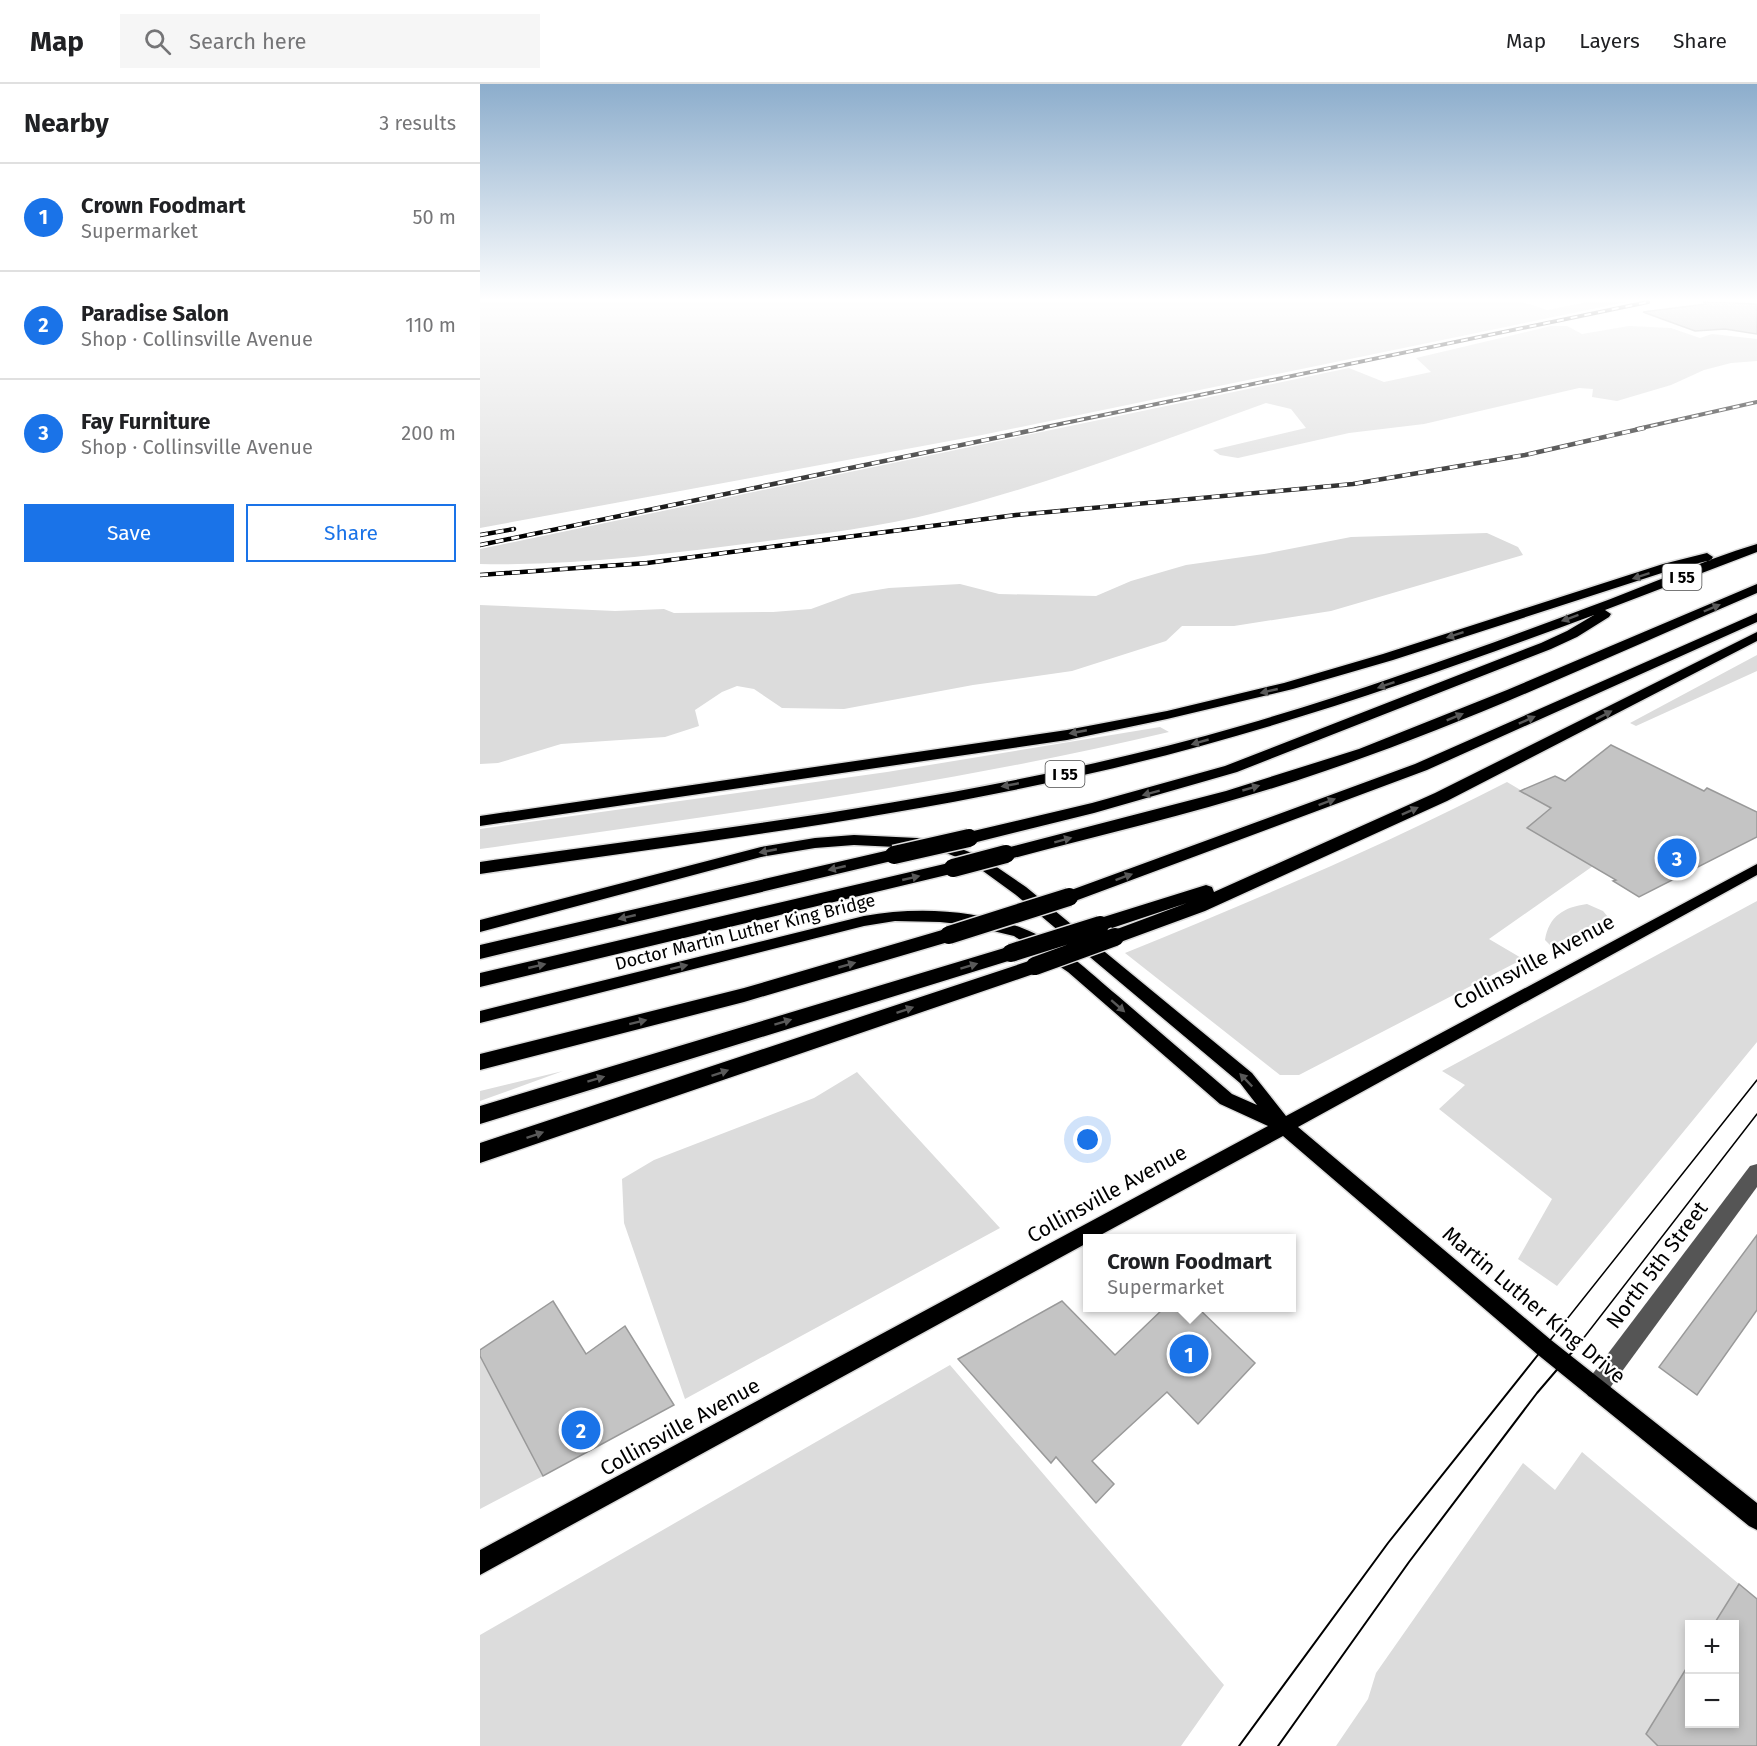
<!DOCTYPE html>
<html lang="en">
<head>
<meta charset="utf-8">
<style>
  :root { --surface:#fff; --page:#f6f6f6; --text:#202124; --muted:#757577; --line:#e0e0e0; --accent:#1a73e8 }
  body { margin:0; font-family:"Fira Sans",sans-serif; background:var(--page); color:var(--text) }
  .controls { position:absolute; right:18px; bottom:18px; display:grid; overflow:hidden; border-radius:0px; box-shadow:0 3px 9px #0003 }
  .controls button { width:54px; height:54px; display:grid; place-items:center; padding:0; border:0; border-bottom:2px solid var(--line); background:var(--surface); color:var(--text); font:30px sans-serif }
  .you { position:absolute; left:608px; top:1056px; width:21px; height:21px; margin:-15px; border:4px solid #fff; border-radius:50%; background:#1a73e8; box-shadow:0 0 0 9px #1a73e833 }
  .badge { display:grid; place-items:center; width:39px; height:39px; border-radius:50%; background:var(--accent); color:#fff; font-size:20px; font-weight:700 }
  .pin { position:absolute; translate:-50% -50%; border:3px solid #fff; box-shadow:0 2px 6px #0006 }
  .popup { position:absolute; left:603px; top:1150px; width:213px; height:78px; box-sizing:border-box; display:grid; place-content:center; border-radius:0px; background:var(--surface); filter:drop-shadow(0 2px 4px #0005); font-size:20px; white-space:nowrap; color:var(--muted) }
  .popup b { font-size:22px; color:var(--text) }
  .popup::after { content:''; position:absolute; left:50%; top:100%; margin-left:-12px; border:12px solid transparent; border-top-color:var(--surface) }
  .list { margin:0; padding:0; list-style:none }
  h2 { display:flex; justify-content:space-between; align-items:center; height:78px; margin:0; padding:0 24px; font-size:26px }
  h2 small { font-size:20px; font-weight:400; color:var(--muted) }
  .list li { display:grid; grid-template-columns:39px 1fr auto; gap:18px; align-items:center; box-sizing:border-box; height:108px; padding:0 24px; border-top:2px solid var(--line) }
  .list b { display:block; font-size:22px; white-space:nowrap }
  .list p { margin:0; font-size:20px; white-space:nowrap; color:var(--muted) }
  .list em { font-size:20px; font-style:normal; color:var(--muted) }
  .actions { display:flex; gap:12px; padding:18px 24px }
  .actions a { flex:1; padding:14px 0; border:2px solid var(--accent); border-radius:0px; text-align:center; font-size:21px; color:var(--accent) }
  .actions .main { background:var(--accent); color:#fff }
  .icon { flex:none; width:33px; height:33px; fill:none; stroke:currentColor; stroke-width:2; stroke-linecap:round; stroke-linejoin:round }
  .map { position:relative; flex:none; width:1277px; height:1662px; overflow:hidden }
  header { display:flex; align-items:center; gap:36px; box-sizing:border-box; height:84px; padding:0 30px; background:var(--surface); border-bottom:2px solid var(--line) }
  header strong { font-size:28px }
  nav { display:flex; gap:33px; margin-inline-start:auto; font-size:21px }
  .search { width:420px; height:54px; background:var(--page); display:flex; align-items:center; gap:15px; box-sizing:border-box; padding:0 21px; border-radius:0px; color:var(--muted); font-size:22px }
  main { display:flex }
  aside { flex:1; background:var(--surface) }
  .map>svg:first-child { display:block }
</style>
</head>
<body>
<header>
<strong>Map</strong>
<div class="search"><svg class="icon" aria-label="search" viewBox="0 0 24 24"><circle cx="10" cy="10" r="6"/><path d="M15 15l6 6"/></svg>Search here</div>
<nav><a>Map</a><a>Layers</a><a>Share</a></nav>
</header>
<main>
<aside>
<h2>Nearby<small>3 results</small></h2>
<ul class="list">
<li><span class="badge">1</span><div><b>Crown Foodmart</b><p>Supermarket</p></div><em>50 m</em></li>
<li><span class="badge">2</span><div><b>Paradise Salon</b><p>Shop · Collinsville Avenue</p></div><em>110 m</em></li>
<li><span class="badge">3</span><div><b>Fay Furniture</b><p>Shop · Collinsville Avenue</p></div><em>200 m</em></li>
</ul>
<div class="actions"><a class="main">Save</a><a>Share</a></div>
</aside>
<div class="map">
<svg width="1277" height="1662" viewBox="0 0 1277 1662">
  <rect width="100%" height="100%" fill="#fff"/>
  <path fill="#dcdcdc" d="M0 218H1043L1067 226 1107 218H1146L502 351 0 444Z
    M1071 242H1087L1102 250 1149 242 1191 244 1220 254 1232 250 1277 255V277L1251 279 1224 286 1191 301 1137 317 1112 313 1113 305 1099 304 944 340 869 349 758 374 740 371 733 366 826 344 811 325 786 319C678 358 570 400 459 428 401 443 340 450 280 458 187 470 94 482 0 480V465L869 284 904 298 951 288 936 274Z
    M1007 449 1038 463 1043 471 851 527 754 542H702L686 557 592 587 493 601 364 625 302 624 274 605 257 602 242 608 215 626 219 642 185 653 81 660 18 679 0 680V521L135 527 184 525 194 529 293 528 331 525 372 510 409 504 480 500 519 510 616 512 651 497 706 481 784 470 871 453Z
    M1277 571V587L1156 642 1150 639Z
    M680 643 689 648C462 702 231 732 0 765V745L407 688Z
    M1027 698 1071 724 1047 744 1113 782 1009 855 1043 875 819 991H800L645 869C775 816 903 762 1027 698Z
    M1277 817V958L1077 1202 1038 1175 1072 1115 959 1025 985 1001 962 987Z
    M1107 820 1123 827 1128 833 1071 862 1065 856C1069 832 1084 823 1107 820Z
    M83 987 0 1017V1007Z
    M377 988 520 1144 205 1315 144 1139 142 1095 174 1076 334 1014Z
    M0 1272 63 1392 0 1425Z
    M470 1281 744 1601 701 1662H0V1551Z
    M1102 1368 1259 1500 1234 1540H1210L1209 1580 1166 1650 1178 1662H856L888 1615 896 1589 1043 1379 1075 1406Z"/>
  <path fill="#c4c4c4" stroke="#999" stroke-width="1.5" d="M1224 218 1277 220V250L1245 245 1215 247 1163 228 1226 220Z
    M1131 661 1224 707 1227 704 1277 728V753L1159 813 1133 797 1136 796 1047 744 1071 724 1040 707 1075 692 1085 697Z
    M1277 1151V1226L1217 1311 1179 1283Z
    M73 1217 106 1270 145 1242 194 1321 63 1392 0 1272V1266Z
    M582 1217 635 1271 684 1224H718L775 1279 718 1340 687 1308 612 1377 634 1400 616 1419 576 1373 571 1379 478 1275Z
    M1259 1500 1277 1515V1662H1178L1166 1650 1209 1580V1640H1254V1540H1234Z"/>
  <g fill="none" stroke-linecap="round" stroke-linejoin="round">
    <defs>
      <path id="major" d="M374 751 437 754 474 762 502 773 546 803 772 989 806 1032 1277 780V791L818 1043 1071 1256 1277 1419V1446L1269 1442 1057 1270 803 1052 615 1154H607V1159L0 1491V1466L788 1042 740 1020 588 888 534 852 488 841 460 838 415 837 384 842 0 939V927L384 832C435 823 492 825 542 844 578 857 609 888 638 912 676 945 714 977 752 1010L777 1021 760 999 536 811 492 779 466 769 437 764 374 761 335 764 281 773 0 848V836L281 763 335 754Z"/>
      <path id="highway" d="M1277 460V468L1125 526 1131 530 1129 533 1097 553 1071 565 757 688 614 729 489 760 483 758 481 754 483 750 489 748 612 719 745 682 1061 559 1087 547 1114 531C948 593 781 651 608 690 408 736 203 760 0 790V778C256 742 515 713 764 641 881 607 995 566 1109 523 1165 503 1220 477 1277 460Z
        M1227 469 1233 473 1231 476 1191 486 913 576 813 605 687 635 587 656 0 742V732L587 646 687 627 804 599 903 570 1183 480Z
        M1277 500V509C1134 570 993 637 845 687 741 723 633 748 526 776L520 774 517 770 520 766 526 764 746 707 879 665 1027 606Z
        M1277 529V538L947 686 595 817 589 819 583 817 580 813 583 809 935 680Z
        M1277 548V557L967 717 725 827 635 860 629 858 626 853 629 848 707 819 620 848 614 846 611 841 614 836 726 801 732 803 734 808 955 709Z
        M414 765 420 767 423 771 420 775 0 875V861Z
        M473 778 479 780 482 784 479 788 0 903V889Z
        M469 844 475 846 478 851 475 856 264 918 0 986V970L264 904Z
        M531 862 538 864 540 869 538 874 0 1040V1022Z
        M555 875 562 877 564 882 562 887 0 1079V1059Z"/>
    </defs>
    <use href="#major" stroke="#dbdbdb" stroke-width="3"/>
    <use href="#highway" stroke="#dbdbdb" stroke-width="3"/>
    <path fill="#555" fill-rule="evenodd" d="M1277 1080V1103L1124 1312 1116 1315 1108 1312 1105 1304 1108 1296 1270 1082Z"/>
    <use href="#major" fill="#000" fill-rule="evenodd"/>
    <use href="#highway" fill="#000" fill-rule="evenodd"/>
    <path stroke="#000" stroke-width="1.5" d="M1060 1269 1277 996
      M1092 1269 1277 1030"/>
    <path stroke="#000" stroke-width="2" d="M759 1662 908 1459 1061 1267
      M798 1662 929 1478 1057 1309 1093 1267"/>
    <defs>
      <path id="rail-far1" d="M556 345 1168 218
        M1157 345 1277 318"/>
      <path id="rail" d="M0 451 34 445
        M0 461 563 344
        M0 491 167 479 536 431 873 400 1045 371 1164 344"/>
    </defs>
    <use href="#rail-far1" stroke="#000" stroke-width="4"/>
    <use href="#rail" stroke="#000" stroke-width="4.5"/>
    <use href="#rail-far1" stroke="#fff" stroke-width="2" stroke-dasharray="7" stroke-linecap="butt"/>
    <use href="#rail" stroke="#fff" stroke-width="3" stroke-dasharray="8" stroke-linecap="butt"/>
    <defs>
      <path id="highway-bridge" d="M414 771 489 754
        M473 784 526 770
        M469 851 589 813
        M531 869 620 841
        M555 882 635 853"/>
    </defs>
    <use href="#highway-bridge" stroke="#dbdbdb" stroke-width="21" stroke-linecap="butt"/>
    <use href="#highway-bridge" stroke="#000" stroke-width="18"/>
  </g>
  <defs><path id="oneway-solid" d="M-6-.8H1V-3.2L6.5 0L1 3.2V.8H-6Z" transform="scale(1.5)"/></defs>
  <g fill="#595959">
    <use href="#oneway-solid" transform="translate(1161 492) rotate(162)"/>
    <use href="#oneway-solid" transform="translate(1232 524) rotate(-23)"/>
    <use href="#oneway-solid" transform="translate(1090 534) rotate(160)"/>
    <use href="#oneway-solid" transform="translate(975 551) rotate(162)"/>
    <use href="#oneway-solid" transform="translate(906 601) rotate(161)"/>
    <use href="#oneway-solid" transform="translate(789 607) rotate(167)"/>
    <use href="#oneway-solid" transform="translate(1124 631) rotate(-27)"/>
    <use href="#oneway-solid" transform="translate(975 633) rotate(-22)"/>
    <use href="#oneway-solid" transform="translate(1047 636) rotate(-24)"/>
    <use href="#oneway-solid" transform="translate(598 648) rotate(169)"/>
    <use href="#oneway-solid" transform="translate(720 658) rotate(164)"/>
    <use href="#oneway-solid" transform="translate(530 701) rotate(169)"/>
    <use href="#oneway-solid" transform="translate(771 704) rotate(-16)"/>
    <use href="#oneway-solid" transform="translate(671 709) rotate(165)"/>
    <use href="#oneway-solid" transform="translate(847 718) rotate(-21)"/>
    <use href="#oneway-solid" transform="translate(930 727) rotate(-24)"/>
    <use href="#oneway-solid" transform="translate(583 756) rotate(-15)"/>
    <use href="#oneway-solid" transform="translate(288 767) rotate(169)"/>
    <use href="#oneway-solid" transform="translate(357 784) rotate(167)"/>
    <use href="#oneway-solid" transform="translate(644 793) rotate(-20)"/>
    <use href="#oneway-solid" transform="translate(431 794) rotate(-13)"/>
    <use href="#oneway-solid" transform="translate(147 833) rotate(167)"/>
    <use href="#oneway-solid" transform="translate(367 881) rotate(-16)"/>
    <use href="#oneway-solid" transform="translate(57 882) rotate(-13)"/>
    <use href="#oneway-solid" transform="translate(489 882) rotate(-17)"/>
    <use href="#oneway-solid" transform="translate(199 883) rotate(-14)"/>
    <use href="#oneway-solid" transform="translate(638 922) rotate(41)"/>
    <use href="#oneway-solid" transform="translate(425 926) rotate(-19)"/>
    <use href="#oneway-solid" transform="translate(158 938) rotate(-14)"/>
    <use href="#oneway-solid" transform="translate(303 938) rotate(-17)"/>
    <use href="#oneway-solid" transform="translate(240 989) rotate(-19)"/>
    <use href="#oneway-solid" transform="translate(116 995) rotate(-17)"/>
    <use href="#oneway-solid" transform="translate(766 996) rotate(-134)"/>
    <use href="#oneway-solid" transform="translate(55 1051) rotate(-19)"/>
  </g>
  <linearGradient id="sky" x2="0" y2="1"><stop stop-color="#8cadcc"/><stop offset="0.48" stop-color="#fff"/><stop offset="1" stop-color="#fff" stop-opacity="0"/></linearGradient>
  <rect width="1277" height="450" fill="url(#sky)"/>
  <g text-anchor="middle" stroke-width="4.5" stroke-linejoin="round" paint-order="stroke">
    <g fill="#fff" stroke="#4c4c4c" stroke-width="1.5">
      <rect x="1182.5" y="480" width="39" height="26" rx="4.5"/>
      <rect x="565.5" y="677" width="39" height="26" rx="4.5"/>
    </g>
    <g font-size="16" font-weight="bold" fill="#000">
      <text x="1202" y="499">I 55</text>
      <text x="585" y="696">I 55</text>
    </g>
    <g font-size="18" fill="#000" stroke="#fff">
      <text transform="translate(265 848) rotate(-14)" y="6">Doctor Martin Luther King Bridge</text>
    </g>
    <g font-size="21" fill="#000" stroke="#fff">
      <text transform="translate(1054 878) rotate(-28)" y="7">Collinsville Avenue</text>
      <text transform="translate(627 1110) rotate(-29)" y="7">Collinsville Avenue</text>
      <text transform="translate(1177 1181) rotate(-53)" y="7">North 5th Street</text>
      <text transform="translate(1054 1221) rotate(40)" y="7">Martin Luther King Drive</text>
      <text transform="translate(200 1343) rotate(-29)" y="7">Collinsville Avenue</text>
    </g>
  </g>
</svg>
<div class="controls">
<button>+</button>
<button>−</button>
</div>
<div class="you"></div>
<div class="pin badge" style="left:709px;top:1270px">1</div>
<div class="popup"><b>Crown Foodmart</b>Supermarket</div>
<div class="pin badge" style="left:101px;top:1346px">2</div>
<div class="pin badge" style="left:1197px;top:774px">3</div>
</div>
</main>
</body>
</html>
